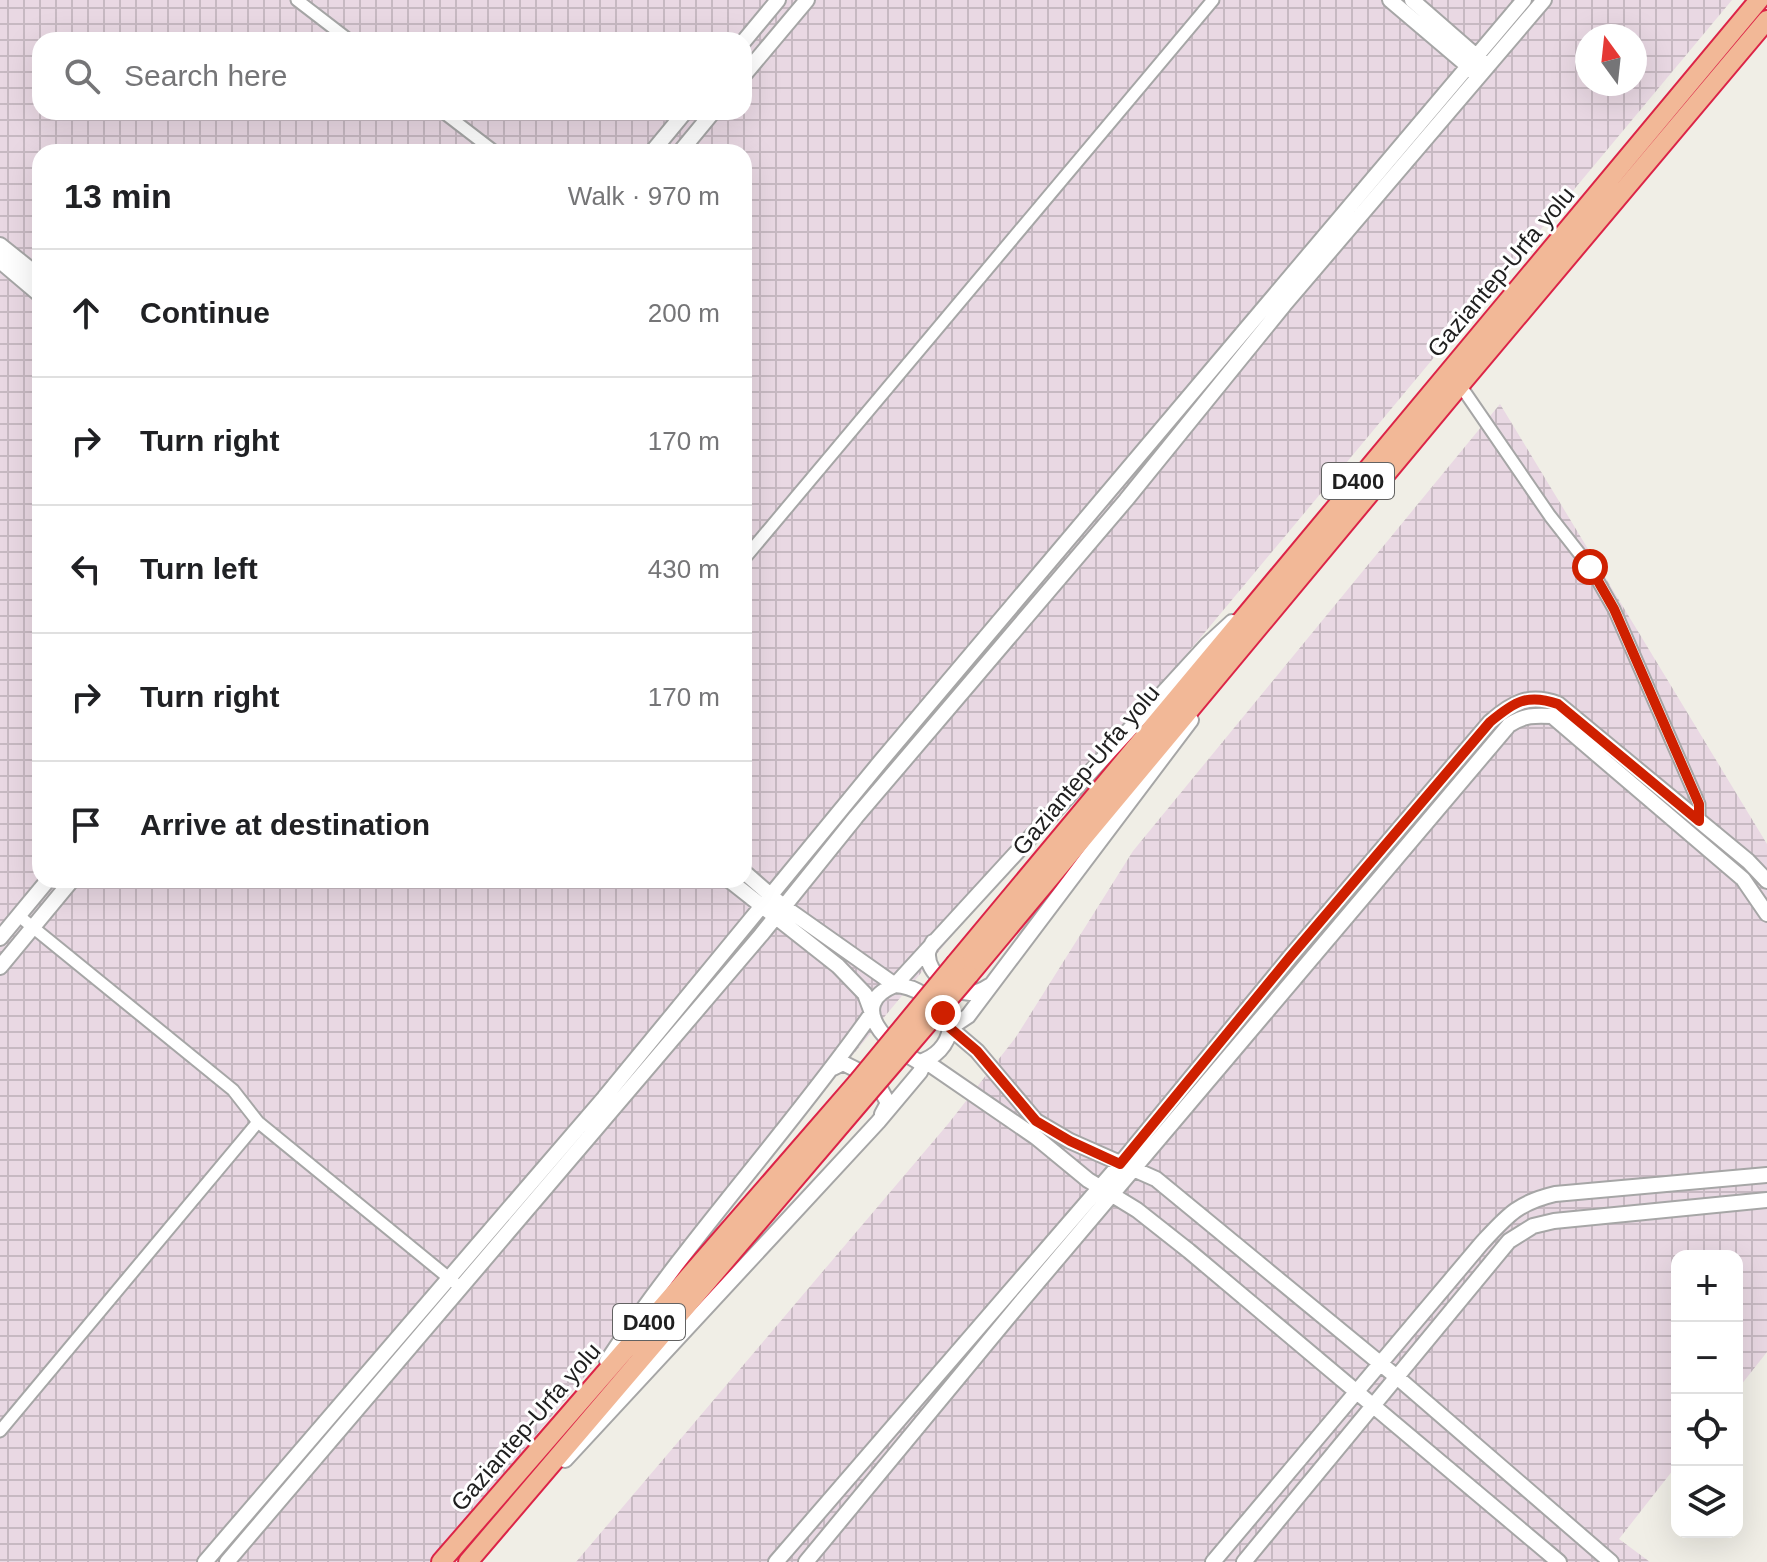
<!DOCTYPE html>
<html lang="en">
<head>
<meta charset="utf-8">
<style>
  :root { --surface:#fff; --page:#f6f6f6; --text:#202124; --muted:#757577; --line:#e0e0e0 }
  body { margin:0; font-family:Helvetica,sans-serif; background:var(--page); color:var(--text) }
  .controls { position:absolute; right:24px; bottom:24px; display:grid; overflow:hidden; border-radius:16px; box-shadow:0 8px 32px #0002 }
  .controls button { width:72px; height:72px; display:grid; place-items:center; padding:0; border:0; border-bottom:2px solid var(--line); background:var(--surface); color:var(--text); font:40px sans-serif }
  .compass { position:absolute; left:1575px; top:24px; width:72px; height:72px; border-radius:50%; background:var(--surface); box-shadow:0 8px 32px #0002; rotate:345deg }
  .stop { position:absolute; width:24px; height:24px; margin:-18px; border:6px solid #cf2000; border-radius:50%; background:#fff }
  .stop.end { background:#cf2000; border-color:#fff; box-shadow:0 2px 8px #0008 }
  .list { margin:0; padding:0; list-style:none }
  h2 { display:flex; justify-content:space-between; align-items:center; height:104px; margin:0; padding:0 32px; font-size:34px }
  h2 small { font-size:26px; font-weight:400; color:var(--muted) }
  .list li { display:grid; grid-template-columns:52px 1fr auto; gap:24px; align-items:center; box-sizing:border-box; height:128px; padding:0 32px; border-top:2px solid var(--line) }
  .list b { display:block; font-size:30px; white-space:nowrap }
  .list em { font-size:26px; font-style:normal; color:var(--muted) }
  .icon { flex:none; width:44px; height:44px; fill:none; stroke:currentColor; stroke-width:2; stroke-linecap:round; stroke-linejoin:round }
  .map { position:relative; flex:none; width:1767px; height:1562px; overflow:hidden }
  .search { position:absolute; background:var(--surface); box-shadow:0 8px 32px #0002; left:32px; top:32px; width:720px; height:88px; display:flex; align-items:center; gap:20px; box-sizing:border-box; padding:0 28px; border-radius:24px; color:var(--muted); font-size:30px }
  .panel { position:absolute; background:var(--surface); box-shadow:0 8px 32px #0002; left:32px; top:144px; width:720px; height:744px; border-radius:24px }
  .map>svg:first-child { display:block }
</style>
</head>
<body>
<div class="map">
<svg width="1767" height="1562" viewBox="0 0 1767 1562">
  <defs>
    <pattern id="industrial-grid" width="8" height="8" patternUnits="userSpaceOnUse" patternTransform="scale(2)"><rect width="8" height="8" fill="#e9d8e3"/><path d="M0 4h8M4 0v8" fill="none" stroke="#c7b9c2"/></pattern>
  </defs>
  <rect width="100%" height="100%" fill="#f0eee6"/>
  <path fill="url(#industrial-grid)" fill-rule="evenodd" d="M0 0H1732L430 1562H0ZM1587 36H1635V84H1587ZM40 40H744V112H40ZM40 152H744V880H40Z
    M1500 404 1767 844V1352L1737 1390V1256H1677V1465L1619 1539 1650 1562H576L948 1124 1016 1037 1133 851Z"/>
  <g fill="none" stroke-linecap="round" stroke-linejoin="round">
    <defs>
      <path id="minor" d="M297 0 349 40
        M443 112 495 152
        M1460 385 1550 516 1590 567 1614 609 1699 804V821
        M744 559 1213 0
        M19 916 233 1090 258 1122 455 1283
        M0 1431 258 1122"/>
      <path id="tertiary" d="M1390 0 1476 73
        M1412 0 1483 62
        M744 41 778 0
        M744 75 807 0
        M652 152 685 112
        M680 152 713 112
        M0 245 40 277
        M0 261 40 295
        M1191 720 968 1016 950 1028 977 1051 1036 1121 1070 1141 1156 1179 1398 1378 1611 1562
        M744 872 783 906 895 985 1207 645 1232 622
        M0 938 48 880
        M933 942C931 946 928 950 928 954 927 973 953 992 970 993 977 993 983 990 989 986
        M0 967 72 880
        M895 985C922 987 939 1005 950 1028 948 1045 935 1058 919 1062 890 1047 844 1006 895 985Z
        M833 1068 843 1063 875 1079 888 1103 882 1114
        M607 1361C688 1239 788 1132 872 1013L865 994 838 966 729 880
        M565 1460 878 1122 920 1072 925 1061 1037 1138 1088 1180 1137 1210 1189 1251 1559 1562
        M205 1562 604 1098 881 761 1524 0
        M227 1562 761 935 856 817 1126 500 1284 305 1544 0
        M776 1562 1120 1164 1290 957 1490 722C1512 703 1529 693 1558 704L1748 861 1767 881
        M806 1562 1021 1302 1509 725C1524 715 1535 715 1552 716L1743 879 1767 914
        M1213 1562 1481 1244C1507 1216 1517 1203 1555 1194L1767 1175
        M1244 1562 1509 1241 1533 1226 1554 1221 1767 1200"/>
      <path id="trunk" d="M956 963 1759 0
        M969 975 1460 385 1767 20
        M441 1562 857 1083
        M468 1562 868 1093"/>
    </defs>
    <use href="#minor" stroke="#a6a6a6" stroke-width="15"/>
    <use href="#tertiary" stroke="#a6a6a6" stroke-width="18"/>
    <use href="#trunk" stroke="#dc2447" stroke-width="22"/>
    <use href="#minor" stroke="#fff" stroke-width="11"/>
    <use href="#tertiary" stroke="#fff" stroke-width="14"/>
    <use href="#trunk" stroke="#f2b897" stroke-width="18"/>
    <defs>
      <path id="trunk-bridge" d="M857 1083 956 963
        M868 1093 969 975"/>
    </defs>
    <use href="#trunk-bridge" stroke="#dc2447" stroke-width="22" stroke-linecap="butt"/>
    <use href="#trunk-bridge" stroke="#f2b897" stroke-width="18"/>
  </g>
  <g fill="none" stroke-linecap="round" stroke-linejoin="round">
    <path stroke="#cf2000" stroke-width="10" d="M943 1013 950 1028 977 1051 1036 1121 1070 1141 1120 1164 1290 957 1490 722C1514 702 1527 693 1558 704L1699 821V804L1614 609 1590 567"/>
  </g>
  <g text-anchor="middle" stroke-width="6" stroke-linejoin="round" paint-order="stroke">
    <g fill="#fff" stroke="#626262" stroke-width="2">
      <rect x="1322" y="463" width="72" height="36" rx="6"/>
      <rect x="613" y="1304" width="72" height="36" rx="6"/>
    </g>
    <g font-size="22" font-weight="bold" fill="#1f1f1f">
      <text x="1358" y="489">D400</text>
      <text x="649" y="1330">D400</text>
    </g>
    <g font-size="24" fill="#1f1f1f" stroke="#fff">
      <text transform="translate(1501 272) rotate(-50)" y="8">Gaziantep-Urfa yolu</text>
      <text transform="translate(1086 770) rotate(-50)" y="8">Gaziantep-Urfa yolu</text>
      <text transform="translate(526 1427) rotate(-49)" y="8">Gaziantep-Urfa yolu</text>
    </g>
  </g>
</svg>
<div class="controls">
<button>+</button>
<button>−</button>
<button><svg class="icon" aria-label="locate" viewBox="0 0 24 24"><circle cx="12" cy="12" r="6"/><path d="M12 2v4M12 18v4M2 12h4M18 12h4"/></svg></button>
<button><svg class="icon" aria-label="layers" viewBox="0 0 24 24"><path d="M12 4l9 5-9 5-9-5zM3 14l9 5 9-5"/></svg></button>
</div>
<svg class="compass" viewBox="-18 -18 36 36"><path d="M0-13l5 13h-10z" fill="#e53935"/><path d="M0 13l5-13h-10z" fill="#757577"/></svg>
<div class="stop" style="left:1590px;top:567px"></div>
<div class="stop end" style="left:943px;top:1013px"></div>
<div class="search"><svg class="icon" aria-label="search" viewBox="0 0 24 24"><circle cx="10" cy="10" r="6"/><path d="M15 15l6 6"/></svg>Search here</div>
<section class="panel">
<h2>13 min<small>Walk · 970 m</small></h2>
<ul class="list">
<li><svg class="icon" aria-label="ahead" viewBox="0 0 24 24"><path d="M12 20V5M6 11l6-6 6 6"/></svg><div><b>Continue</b></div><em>200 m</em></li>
<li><svg class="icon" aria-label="right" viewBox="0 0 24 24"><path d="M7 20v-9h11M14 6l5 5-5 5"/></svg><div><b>Turn right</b></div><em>170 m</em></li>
<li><svg class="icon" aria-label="left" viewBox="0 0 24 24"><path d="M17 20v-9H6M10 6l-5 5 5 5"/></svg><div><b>Turn left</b></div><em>430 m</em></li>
<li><svg class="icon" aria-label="right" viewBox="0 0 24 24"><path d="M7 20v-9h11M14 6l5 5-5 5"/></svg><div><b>Turn right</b></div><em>170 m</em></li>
<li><svg class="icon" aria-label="arrive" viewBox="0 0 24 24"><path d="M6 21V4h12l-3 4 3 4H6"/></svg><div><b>Arrive at destination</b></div></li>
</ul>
</section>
</div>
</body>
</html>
